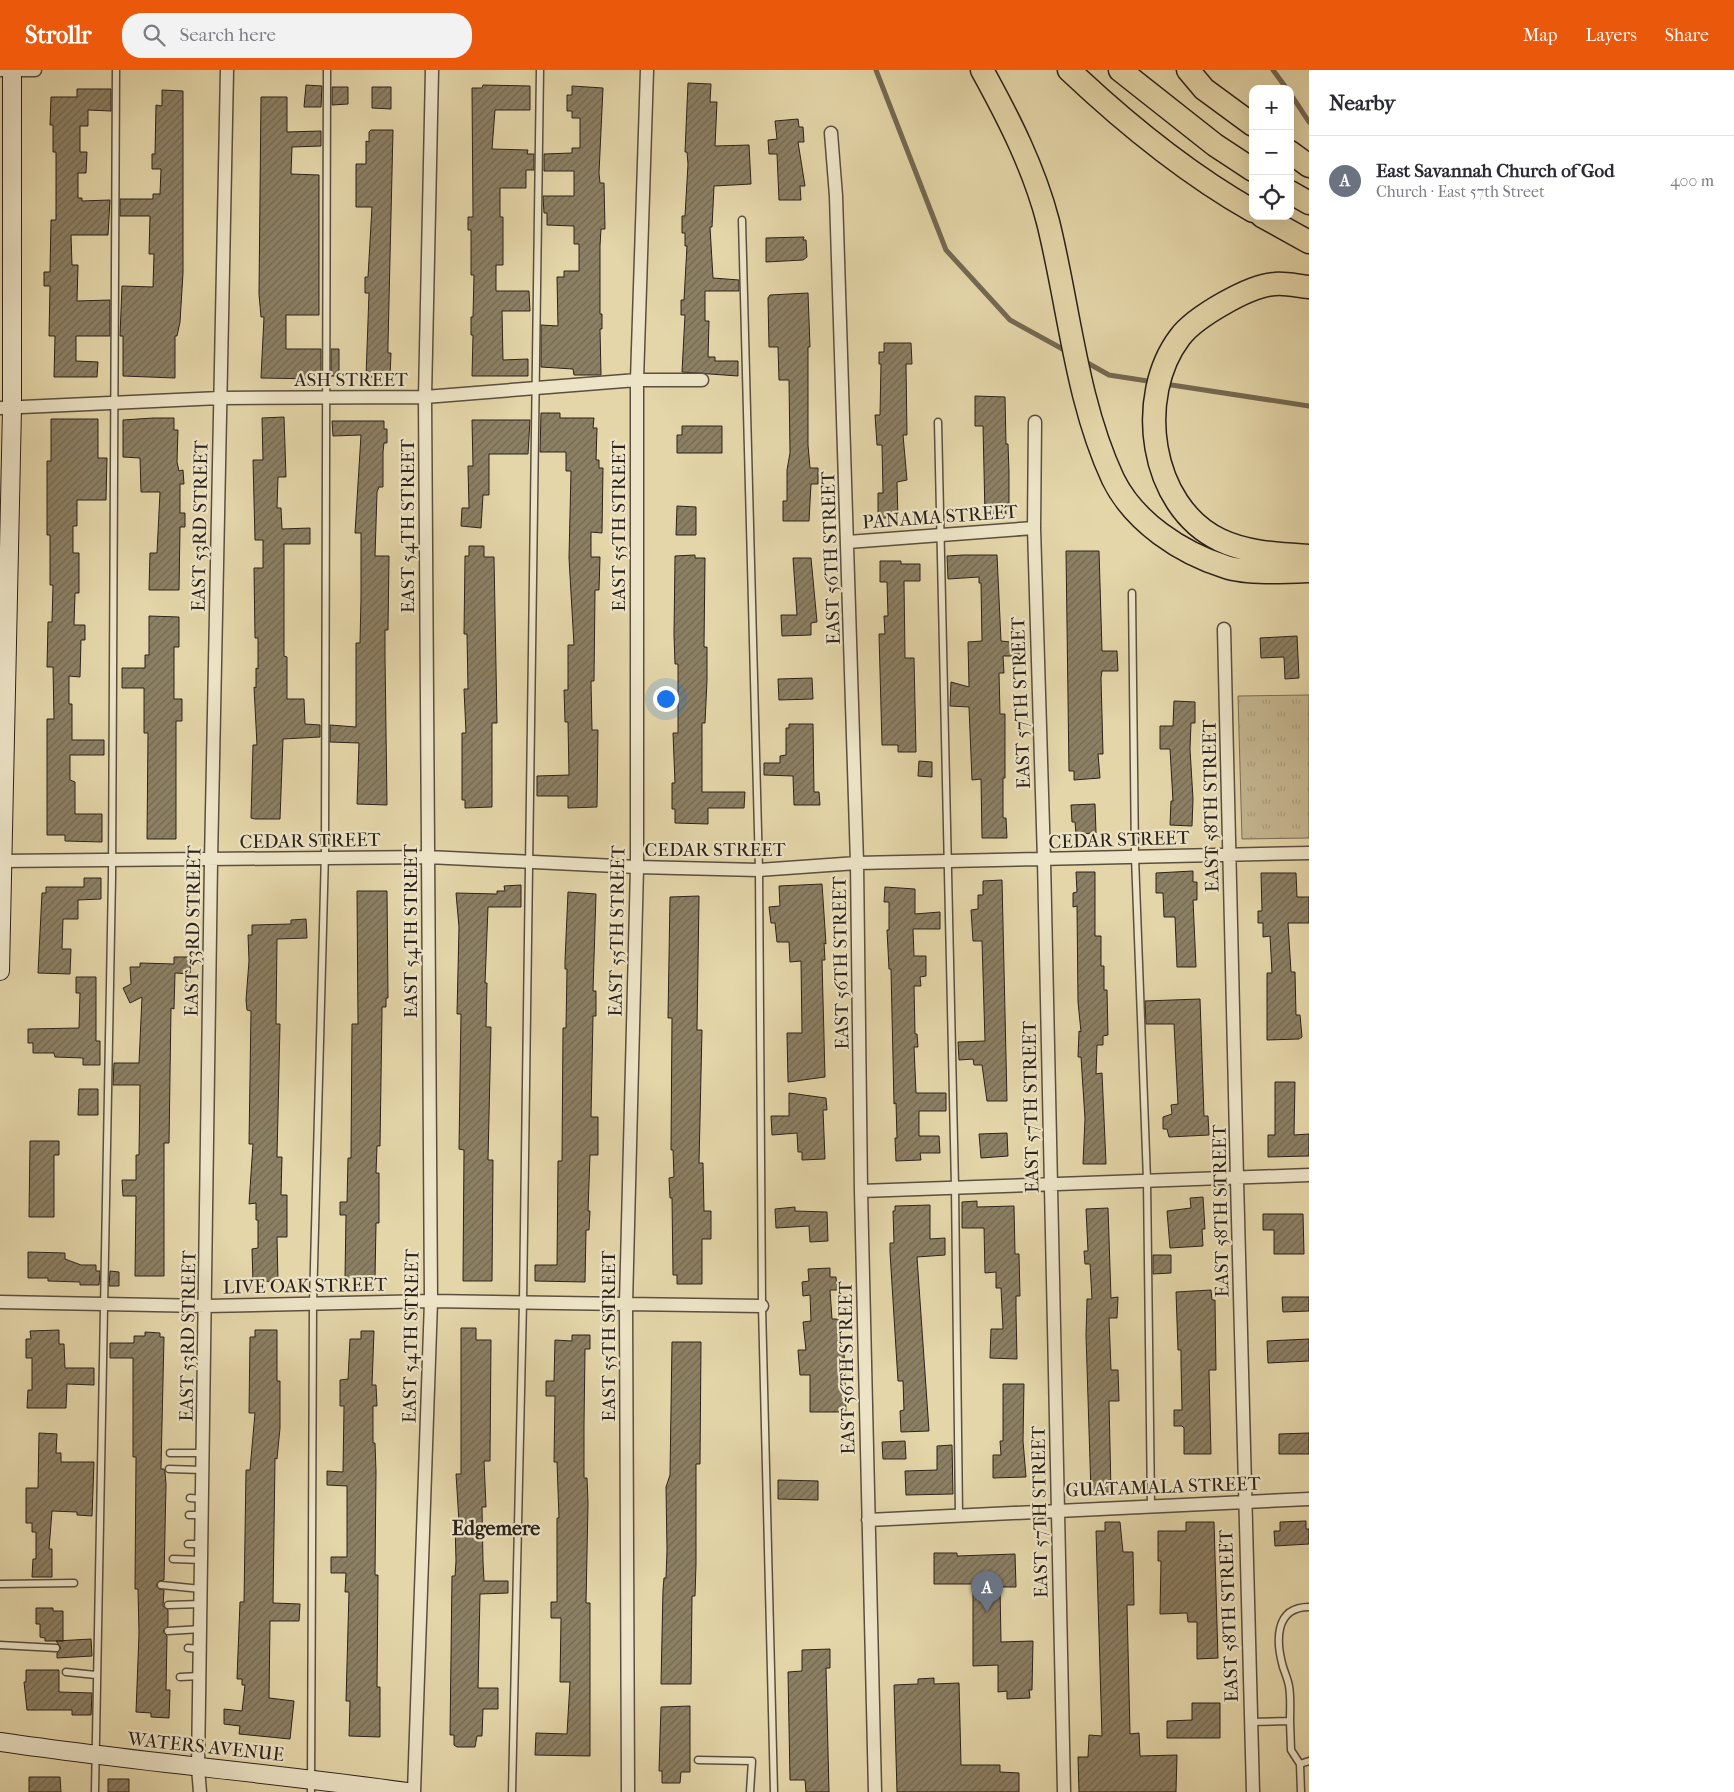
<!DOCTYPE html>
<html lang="en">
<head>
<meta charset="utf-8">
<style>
  :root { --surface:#fff; --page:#f2f2f3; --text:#2b2b33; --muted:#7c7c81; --line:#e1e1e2; --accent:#ea580c }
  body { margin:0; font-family:"IM FELL French Canon",serif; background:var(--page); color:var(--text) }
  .controls { position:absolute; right:15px; top:15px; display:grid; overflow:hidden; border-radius:10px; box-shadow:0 5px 20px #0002 }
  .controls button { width:45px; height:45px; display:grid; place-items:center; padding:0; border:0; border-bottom:1px solid var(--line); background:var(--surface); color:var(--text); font:25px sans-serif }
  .you { position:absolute; left:665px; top:628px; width:18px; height:18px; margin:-12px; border:4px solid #fff; border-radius:50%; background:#1a73e8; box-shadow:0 0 0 8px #1a73e833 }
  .badge { display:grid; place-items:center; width:32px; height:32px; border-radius:50%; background:var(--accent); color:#fff; font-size:16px; font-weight:700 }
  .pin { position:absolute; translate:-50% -41px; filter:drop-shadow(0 1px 2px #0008) }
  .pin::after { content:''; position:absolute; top:26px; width:18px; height:15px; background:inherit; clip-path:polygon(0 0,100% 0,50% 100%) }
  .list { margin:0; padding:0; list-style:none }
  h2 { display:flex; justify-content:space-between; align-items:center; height:65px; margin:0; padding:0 20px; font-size:21px }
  h2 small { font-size:16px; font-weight:400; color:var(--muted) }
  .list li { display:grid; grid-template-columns:32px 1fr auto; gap:15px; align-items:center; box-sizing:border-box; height:90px; padding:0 20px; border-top:1px solid var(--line) }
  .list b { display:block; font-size:19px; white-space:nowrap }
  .list p { margin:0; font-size:16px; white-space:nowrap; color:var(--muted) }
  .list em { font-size:16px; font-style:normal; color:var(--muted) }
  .icon { flex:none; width:28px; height:28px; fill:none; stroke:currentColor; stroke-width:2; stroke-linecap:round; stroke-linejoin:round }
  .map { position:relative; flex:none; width:1309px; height:1722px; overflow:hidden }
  header { display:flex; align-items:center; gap:30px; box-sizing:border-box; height:70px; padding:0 25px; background:var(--accent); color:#fff }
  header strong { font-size:24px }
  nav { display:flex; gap:28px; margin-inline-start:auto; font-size:18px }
  .search { width:350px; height:45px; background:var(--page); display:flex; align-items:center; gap:12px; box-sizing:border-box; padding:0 18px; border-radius:20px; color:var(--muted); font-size:19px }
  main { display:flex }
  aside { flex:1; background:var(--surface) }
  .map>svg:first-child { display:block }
</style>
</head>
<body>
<header>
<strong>Strollr</strong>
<div class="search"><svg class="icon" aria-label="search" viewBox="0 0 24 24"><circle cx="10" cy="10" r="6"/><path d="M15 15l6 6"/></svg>Search here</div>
<nav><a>Map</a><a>Layers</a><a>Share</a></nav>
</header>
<main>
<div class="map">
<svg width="1309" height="1722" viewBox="0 0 1309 1722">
  <defs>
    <pattern id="park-tufts" width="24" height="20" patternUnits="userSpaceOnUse" patternTransform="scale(1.25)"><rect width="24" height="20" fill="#c5b791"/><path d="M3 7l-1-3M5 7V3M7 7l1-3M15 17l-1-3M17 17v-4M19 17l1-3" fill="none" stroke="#a99d7c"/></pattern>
    <pattern id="building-hatch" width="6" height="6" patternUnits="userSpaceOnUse" patternTransform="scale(1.25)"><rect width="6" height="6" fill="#8c8064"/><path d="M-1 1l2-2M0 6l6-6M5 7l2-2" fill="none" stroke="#736852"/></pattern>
  </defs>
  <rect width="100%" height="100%" fill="#e4d6a9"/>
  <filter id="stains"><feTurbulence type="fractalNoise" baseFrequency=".004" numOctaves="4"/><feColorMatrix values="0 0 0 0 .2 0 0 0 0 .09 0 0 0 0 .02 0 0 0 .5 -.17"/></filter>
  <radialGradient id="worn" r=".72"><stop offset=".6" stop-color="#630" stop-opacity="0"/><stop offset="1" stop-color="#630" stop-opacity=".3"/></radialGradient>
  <path fill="url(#park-tufts)" stroke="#786c56" d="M1309 625V768L1242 769 1238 626Z"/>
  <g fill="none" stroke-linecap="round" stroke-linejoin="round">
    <path stroke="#756952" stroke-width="5" d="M876 0 946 180 1010 250 1068 282
      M1273 0 1287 19
      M1290 23 1309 52
      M1084 291 1109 305 1154 312
      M1165 314 1309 336"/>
  </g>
  <path fill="url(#building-hatch)" stroke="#2c221a" d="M688 13 711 14 710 32H717L715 76 749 75 751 114 714 116 712 157H710L713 208 739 210V221H705V251H709L708 287H715V291H738V306L682 302 685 245H681V230H684L687 176H685V163H682V146H685L688 94 687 82H685Z
    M306 15 322 16 321 37H304Z
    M483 15 530 16V40H495L492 79 528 80 527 84H534V100H526V118H500V147H503V195H496V221H529L530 241H502L503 290 528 289V306H472L473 265H471V247H473L474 205H471V160H468V147H473L472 18H482Z
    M572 16 603 18 599 103 600 113H604L605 159H601L600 176V244H602V259H600L601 305H574L573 299 541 297V255L558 256 557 207H564V201H579V174H574V156L547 155V143H544L543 126H574V101H544V84L572 83V78H580V48H572V41H567V25H572Z
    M332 17H348V34L332 35Z
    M372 17H391V39L372 38Z
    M77 19H111V41L88 40V56H80V82H87L86 103H78V128H82V131L110 130 108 165H71L72 195H78L77 231 110 230V266H76V291L98 292 97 307H54L55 266H49L50 216H44V202H50L51 150H56V82H53V55H50L51 27H77Z
    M162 20 183 21V203L180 252 177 266H175V308L123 306V266H120L122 216 153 217 154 184H149L150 146H120V129H153V124H160L161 99H152V84H155L156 35 162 36Z
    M261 27H287V62L321 61V76L292 77 291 104 319 105V245H286V279H321V306H318V309L261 308 264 247H261L259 224Z
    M798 49 799 57H803L804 72H798L805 116H800L801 130H779L777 84H769L768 70 777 69 775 51Z
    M371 60H393L388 274V283H391L390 307H366L369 223H365V207H368L372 137H356V94H366V71L369 72V62Z
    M804 167 803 170H806L807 187 803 190 766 192V168Z
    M808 223 810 277H808V375L810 398H818V414H811L809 451H783V431H787V400L790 383 789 310H779L778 277H769L768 228 770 225Z
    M884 273H911L912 294H906L907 365H903L907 410 897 412 898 448H878V423H883L882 375H877L875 345H880L881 294H879V282H884Z
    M331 279H339V306H331Z
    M975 326 1005 327 1006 374H1008L1009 402V434H1005L1006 444H985L983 356H975Z
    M541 343H560V348H594L593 358H597L596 390H599V398H603L602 463 591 462V487H600L599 520H595L594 611H591L592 660H598L597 737 568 738V726H537V706L569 705 568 652H565L564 620H568V575H574L569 488 571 401H566V382H540Z
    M284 347 286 407H278L277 438H281L282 459 310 458V474H284V586L287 587V629H304L305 654 320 655V667L283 669 280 749H255L251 748 253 675H257L254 617 256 618V598L258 599V568H255L254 498H263V470H255L253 390H263L262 348Z
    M153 348H174V360H178L177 392 179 401 183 400 184 414H180V443H185V457H180L179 520H149L150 483H157L160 422H141L140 388 123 387V350Z
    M51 349H98V388H107L106 430H77V456H73V483H79V523H75L74 555H85V570H81L80 607 69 606V634H72V670H104V685H70V710L75 712V744H102V772L65 771V765H47V649H54L53 597H47L48 552H52L53 515H50V465H47V391H51Z
    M472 350H530L528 384H489V425H483L481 458 461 456 462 438H469L468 396H473Z
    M332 351H384V359H387V373H384L383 382V417H379L377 422 375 486H389L388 560H385V586L387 735 357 734 359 673 330 672V655L356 657V573H360L361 528V463H355L361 365 333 366Z
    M682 356H722V383H677V365H682Z
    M677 436 696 437V465H676Z
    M469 476H484V487H494L497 653H492V737L465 738V730H462V663H466L464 619H468L467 564H464L465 486H469Z
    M1066 481H1099L1102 581H1117L1118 601H1102L1101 608 1103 684H1098L1100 708 1074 710V701H1069Z
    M695 485V488H705L704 577H707V610L705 653H702V722H745L744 738H708V754L675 753V739H672V713H675L673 663H678V594H675L674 565 675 486Z
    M963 485H997L1001 571 1019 573V586H1003L1004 603H999L1000 644H1005V708H1003V748H1006L1007 768H982L981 709 972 710 969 637 950 636 951 612 969 617 968 572 982 571 981 513H979V507L948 509 947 486Z
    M793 488H811L817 552 811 553V565L782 566 781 545H797Z
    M880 491H901V494H920V511H904L905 588H914L916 682H898V675H882L879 564H885L884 546H888L887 512H880Z
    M149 546 179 547V577H174V629H182V651H176V769H147L148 663H144V618H122V598H145V585H149Z
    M1297 566 1299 608 1285 609 1284 587 1261 588 1260 568Z
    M812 608 813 629 779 630 778 609Z
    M1174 631 1195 632V653H1191L1190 679 1193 729 1192 756 1170 755 1171 731H1173L1170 679H1160V656H1173Z
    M789 654H813L814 722H819L820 735H794L793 706 764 705V693H780V686L786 685V658H789Z
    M919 691 932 692V707L918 706Z
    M1095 734 1096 763 1076 764 1075 752H1072L1071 735Z
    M1193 801V812H1197V830H1193L1196 897H1177L1175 847H1164L1163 823H1156V803Z
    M1076 802H1095V866H1101V896H1104V920H1107L1108 965 1103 966V975H1097L1096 1004 1102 1003 1106 1094H1083L1085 1049 1081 987H1078L1079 961 1081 962 1078 932 1077 836 1073 837V823L1077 822Z
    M1261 803H1296L1297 827H1309V853H1288L1291 902H1295L1296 945H1300L1302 967 1299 969 1267 970V903H1272L1270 866 1263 867V853H1258V841H1262Z
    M84 808H101V829L78 830V849H63L62 879H71L70 904 38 903 42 823H46V817H84Z
    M1002 810 1007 1031H987L982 995H974L973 989 959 990 958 972 985 971 982 871H973L971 840 978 839V825H983V811Z
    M822 814 826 874 824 873 825 890H822L825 1007 788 1012 787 963H802L801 891 790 892 789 872H777L775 853H771L769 837 780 836 779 816Z
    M521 815V837H488L485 913H487L486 957H491L488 1090H493L492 1211H463L464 1080 459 1079 461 944H457L459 857 456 823 497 824V821H505L504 816Z
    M885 817 915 819V844L940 842V859H913L914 886H926V906L920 907 921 916H914L915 964H917L918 977H914L916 1023H946V1041H919V1066H939L940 1083H920L921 1090 896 1091 895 1068H897L896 1033 894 1034 891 899H889L887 860H889V832H884Z
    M357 821H387L388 928H386V937H382V943L380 1076H377L376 1103H379V1153H376L375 1209 345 1208 346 1145H340V1132H347L348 1088H351L352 954H358Z
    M568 822 596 824 593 921H596V946H593L591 1047H598V1085H590L588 1141H590L589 1160H586L585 1212 535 1211V1195H557L558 1091H562L563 958H566L567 899H565V891Z
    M699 826 697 960H702L699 1093H703L704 1141H711V1169H702V1214H677V1205H673L672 1128H670L669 1108 674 1107 673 1080H671L672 948H668L670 827Z
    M306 849 307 868 277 869 276 954H280L277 1087H282L281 1125H287V1167H277L278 1211 253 1212 252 1179 258 1178V1150H256V1133L249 1134 253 1074H249L251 941 247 940 246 930 249 891 248 865H252V855L291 854V850Z
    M174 887H191L190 904 175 903 174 939 171 938 169 1073H164V1206H135L136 1126H123L122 1110H136V1085H139L140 1015H113L114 993H139L142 927 130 933 123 918 131 914 130 897H140V893L174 894Z
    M76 907H96V971H100V995H83V988L55 987 54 983H33V973H28V959L79 958 80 923H76Z
    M1200 929 1204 1046H1208L1209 1065 1169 1067 1167 1059H1163V1047L1172 1044 1171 1035 1178 1034 1174 954H1146L1145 931Z
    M1275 1012H1295L1294 1065 1309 1064V1086L1268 1087V1065H1275Z
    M79 1019H98V1045H78Z
    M789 1023 826 1028 827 1040H823L825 1089 802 1090V1082H798L797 1063 772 1065 771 1046H789Z
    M1007 1063 1008 1086 981 1088 979 1064Z
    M30 1071H59V1085H54V1147H29Z
    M1203 1127 1205 1159H1202L1203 1176 1170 1178 1167 1141 1191 1138 1190 1128Z
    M977 1131V1137L1014 1136 1015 1184H1019L1020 1226H1016V1240L1017 1289 990 1288 991 1259H1003L1001 1218H996V1202L985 1203 984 1158H962V1132Z
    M930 1135V1169L945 1168V1185L917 1187 929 1361 901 1362 900 1341 904 1340 903 1311H898L890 1182V1173H894L893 1141H895V1136Z
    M795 1137V1141L827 1142 828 1171 810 1172 809 1156 776 1158 775 1139Z
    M1108 1138 1111 1228 1118 1227 1117 1248H1109L1111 1300H1118L1119 1331H1109L1111 1422 1091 1423 1086 1265 1087 1229H1092L1090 1194H1085L1084 1181H1088L1086 1139Z
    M1263 1144H1303L1304 1184H1274V1160H1263Z
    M28 1182 65 1183V1189L81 1195H96V1201H100L99 1215H80V1212L48 1211V1208H28Z
    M1153 1185H1171V1203L1153 1204Z
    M830 1198V1207H836L837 1220H830L832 1249H839L844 1280 846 1342H810V1305H800L798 1280H806L803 1252 811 1251 810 1225 803 1226 802 1212 809 1211 808 1199Z
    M110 1201 119 1202V1216H109Z
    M1211 1220 1212 1230H1215L1216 1300H1209L1211 1384H1184V1358L1182 1356H1174V1340H1182L1181 1294V1280H1178L1176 1222Z
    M1282 1227H1309V1241L1283 1242Z
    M461 1258H476V1270H491L490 1391H484L486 1437H482L483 1492 484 1511H508V1523L480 1524 478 1618H498V1639H483L482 1666H477L475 1677H457L454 1675V1665H450L452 1506H455L456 1491 455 1452H459L456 1404H461Z
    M59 1260V1274H64L65 1298H94V1315L67 1314 66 1338H27L28 1320H32V1288H26V1269H31L30 1261Z
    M255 1260H277V1311H280V1358L277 1389 275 1388 273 1533 300 1534 299 1551H270L269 1628 294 1631 290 1669 239 1664 240 1656 224 1654V1639L242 1641 245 1615H242V1609H237L240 1532H244L246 1400H250L255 1343H249L250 1267H255Z
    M361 1261H374L372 1315H376L377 1336H373V1373H375L376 1402 375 1505H378L377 1617H380V1667L349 1666 350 1631H346L349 1522H345L346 1503H331V1487H347V1416L327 1415V1401L343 1402 344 1336H340V1310L348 1309 350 1269H361Z
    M145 1262 160 1263V1267H164L161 1399H164L165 1402 166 1414 164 1510 159 1511 156 1515 159 1519 164 1520 163 1536 168 1540V1556L163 1561 167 1566 166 1620H170L169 1648 151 1647V1643L136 1642 139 1564 138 1519H135L136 1387H133V1288H110V1273H134V1266H145Z
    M572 1265H590V1279H585L584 1356V1408H587L588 1433 586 1533H590V1686L535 1685 536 1663 567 1664 570 1612H560L561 1548H551V1532H557V1448H559L557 1392H554L555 1326H546V1311H554L555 1270 572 1271Z
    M1309 1269V1291L1268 1293 1267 1271Z
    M672 1272H701L700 1394H696V1494L695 1526H692L691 1614H661L663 1520 664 1508H666L667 1480 666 1417 670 1405Z
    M1003 1314H1024L1023 1371 1026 1407 993 1408V1385H1001L1000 1371H1003Z
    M39 1363 57 1364 56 1383H61V1392H94L92 1446 77 1445V1442L52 1441 49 1479H52V1507H32L33 1489H36V1462H32V1453H26V1418H38Z
    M1309 1363V1384H1279V1364Z
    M905 1371 906 1389H883L882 1372Z
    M952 1375 953 1424 906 1425 905 1401 937 1400V1376Z
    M778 1410 818 1411V1430L778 1429Z
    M1306 1451V1459H1309V1474L1275 1476 1274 1461H1280V1452Z
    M1105 1452H1120L1123 1482H1133L1134 1535H1127L1130 1664 1139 1663 1140 1686 1177 1685 1176 1722H1079L1078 1687H1088L1089 1665 1102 1666 1096 1461H1105Z
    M1186 1452H1214L1218 1588 1197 1589V1552H1188L1187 1543 1160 1544 1161 1491H1158V1461H1186Z
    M934 1483H957V1486L1015 1484 1016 1517H1000L1001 1572 1033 1571 1032 1620H1029L1030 1628 1007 1629V1621L998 1622V1595L973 1596V1516L972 1514H934Z
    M36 1538H53V1541H63V1571H45V1568L40 1567V1554H36Z
    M91 1569 92 1586 57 1588V1583L61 1578 56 1571Z
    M830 1579V1598H826L829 1722H806L805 1710H790L788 1602 802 1601V1580Z
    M26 1600H59V1622L92 1623 91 1645H72V1640H27L24 1612H26Z
    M934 1608V1614L959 1613 961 1695H1000V1702L1019 1703V1722H897L894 1615 918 1614V1609Z
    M1192 1633H1220V1668H1167V1651L1192 1650Z
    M690 1636V1702H681L680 1713H662V1701H659L661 1637Z
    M29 1707H60L61 1722H29Z
    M108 1709H129V1722H108Z"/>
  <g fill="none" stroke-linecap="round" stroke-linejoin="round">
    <defs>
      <path id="lane" d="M742 150 759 800 762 1236 774 1722
        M938 352 955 1117 959 1445
        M1132 523 1135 787 1147 1110 1151 1436
        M170 1383H203
        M169 1399 203 1400
        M190 1428 203 1429
        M189 1445H203
        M188 1474H202
        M173 1489 202 1490
        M0 1514 74 1513
        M161 1515 201 1519
        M168 1535 201 1534
        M168 1561 201 1559
        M0 1575 56 1578
        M188 1578 200 1579
        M66 1602 96 1605
        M180 1607 200 1606
        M1290 1651 1291 1680 1300 1694
        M1250 1652 1290 1651C1290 1640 1291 1627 1289 1616 1288 1610 1285 1603 1283 1597 1276 1572 1274 1537 1309 1537
        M698 1690 752 1691 750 1722
        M95 1722 112 807 116 0
        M311 1722 313 1234 325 782 327 0
        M512 1722 523 1232 540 0
        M1301 1722 1300 1694 1309 1691"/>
      <path id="street" d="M0 0H35
        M831 63 836 126 857 793 861 1121 875 1722
        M0 338 220 328 425 327 637 310H702
        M1035 352 1034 458 1044 790 1064 1722
        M848 472 1034 458
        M1224 559C1235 947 1240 1334 1253 1722
        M0 791 428 787 637 797 759 800 857 793 1309 783
        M861 1121 1309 1105
        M0 1232 206 1236 431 1231 762 1236
        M868 1450 1309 1429
        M200 1722 198 1698 211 791 227 0
        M414 1722 431 1231 425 327 432 0
        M628 1722 626 1234 637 797V310L647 0"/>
      <path id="secondary" d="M0 901 12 338V0
        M0 1672C135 1692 272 1703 407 1722"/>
      <path id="highway" d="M982 0C1009 49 1034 98 1048 152 1069 236 1076 330 1113 409 1134 452 1181 483 1226 497 1247 504 1287 502 1309 501
        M1069 0C1125 53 1186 103 1253 141
        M1120 0 1215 75 1253 100
        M1188 0 1204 19 1253 55
        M1290 82 1309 96
        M1290 122 1309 133
        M1262 146 1309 172
        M1309 217C1298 216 1286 213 1275 214 1250 215 1195 247 1180 267 1135 326 1149 436 1220 470 1247 483 1279 484 1309 486"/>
    </defs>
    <use href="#lane" stroke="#5a4f3e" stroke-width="9"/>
    <use href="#street" stroke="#5a4f3e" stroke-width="15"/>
    <use href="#secondary" stroke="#2c221a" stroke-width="20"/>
    <use href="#highway" stroke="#2c221a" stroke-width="25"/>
    <use href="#lane" stroke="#ede4c7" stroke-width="6"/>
    <use href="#street" stroke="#ede4c7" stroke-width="12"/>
    <use href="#secondary" stroke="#ede4c7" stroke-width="18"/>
    <use href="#highway" stroke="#e4d6a9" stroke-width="22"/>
  </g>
  <g text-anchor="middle" stroke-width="4.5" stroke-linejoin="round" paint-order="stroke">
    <g font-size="19" fill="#2c221a" stroke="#ede4c7">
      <text x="351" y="316">ASH STREET</text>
      <text transform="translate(940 446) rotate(-4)" y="7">PANAMA STREET</text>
      <text transform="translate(199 456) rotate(-89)" y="7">EAST 53RD STREET</text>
      <text transform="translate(407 456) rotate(-90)" y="7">EAST 54TH STREET</text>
      <text transform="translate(618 456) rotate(-90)" y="7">EAST 55TH STREET</text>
      <text transform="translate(830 488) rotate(-92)" y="7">EAST 56TH STREET</text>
      <text transform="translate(1020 633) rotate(-92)" y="7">EAST 57TH STREET</text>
      <text transform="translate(1210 736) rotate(-91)" y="7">EAST 58TH STREET</text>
      <text transform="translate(1119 769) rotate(-2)" y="7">CEDAR STREET</text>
      <text transform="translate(310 770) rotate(-1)" y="7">CEDAR STREET</text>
      <text x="715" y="786">CEDAR STREET</text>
      <text transform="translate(192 861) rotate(-89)" y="7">EAST 53RD STREET</text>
      <text transform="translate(410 861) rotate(-90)" y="7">EAST 54TH STREET</text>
      <text transform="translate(616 861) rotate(-89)" y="7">EAST 55TH STREET</text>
      <text transform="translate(840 893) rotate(-91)" y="7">EAST 56TH STREET</text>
      <text transform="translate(1030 1037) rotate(-91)" y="7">EAST 57TH STREET</text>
      <text transform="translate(1220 1141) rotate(-91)" y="7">EAST 58TH STREET</text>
      <text transform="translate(305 1215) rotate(-1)" y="7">LIVE OAK STREET</text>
      <text transform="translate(187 1266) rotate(-89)" y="7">EAST 53RD STREET</text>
      <text transform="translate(410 1266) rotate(-89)" y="7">EAST 54TH STREET</text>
      <text transform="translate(608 1266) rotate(-90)" y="7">EAST 55TH STREET</text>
      <text transform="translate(846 1298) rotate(-91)" y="7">EAST 56TH STREET</text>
      <text transform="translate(1163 1416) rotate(-2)" y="7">GUATAMALA STREET</text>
      <text transform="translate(1039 1442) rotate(-91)" y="7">EAST 57TH STREET</text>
      <text transform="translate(1228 1546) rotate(-92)" y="7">EAST 58TH STREET</text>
      <text transform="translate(206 1676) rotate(6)" y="7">WATERS AVENUE</text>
    </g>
    <g font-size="20" font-weight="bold" fill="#2c221a" stroke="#ede4c7">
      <text x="496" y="1465">Edgemere</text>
    </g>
  </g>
  <rect width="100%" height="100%" filter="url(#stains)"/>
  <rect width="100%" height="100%" fill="url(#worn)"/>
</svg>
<div class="controls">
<button>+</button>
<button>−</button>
<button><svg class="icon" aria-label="locate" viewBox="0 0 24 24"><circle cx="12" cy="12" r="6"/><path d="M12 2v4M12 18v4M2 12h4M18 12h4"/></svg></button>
</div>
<div class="you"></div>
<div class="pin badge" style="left:987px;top:1542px;background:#6b7280">A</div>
</div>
<aside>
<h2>Nearby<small></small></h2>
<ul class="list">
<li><span class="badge" style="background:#6b7280">A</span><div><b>East Savannah Church of God</b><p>Church · East 57th Street</p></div><em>400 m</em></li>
</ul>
</aside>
</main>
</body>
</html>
